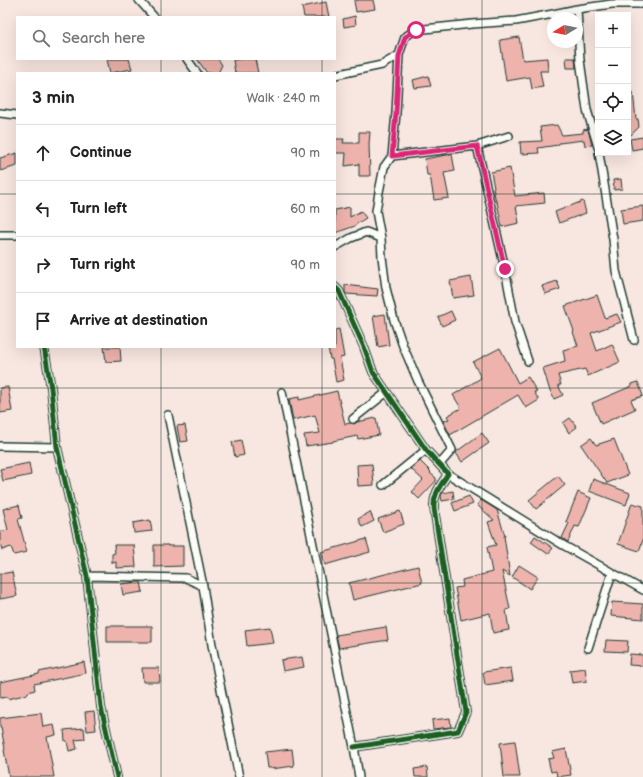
<!DOCTYPE html>
<html lang="en">
<head>
<meta charset="utf-8">
<style>
  :root { --surface:#fff; --page:#f6f6f6; --text:#222; --muted:#767676; --line:#e0e0e0 }
  body { margin:0; font-family:"Balsamiq Sans",sans-serif; background:var(--page); color:var(--text) }
  .controls { position:absolute; right:12px; top:12px; display:grid; overflow:hidden; border-radius:0px; box-shadow:0 4px 16px #0002 }
  .controls button { width:36px; height:36px; display:grid; place-items:center; padding:0; border:0; border-bottom:1px solid var(--line); background:var(--surface); color:var(--text); font:20px sans-serif }
  .compass { position:absolute; left:547px; top:12px; width:36px; height:36px; border-radius:50%; background:var(--surface); box-shadow:0 4px 16px #0002; rotate:260deg }
  .stop { position:absolute; width:12px; height:12px; margin:-9px; border:3px solid #db2777; border-radius:50%; background:#fff }
  .stop.end { background:#db2777; border-color:#fff; box-shadow:0 1px 4px #0008 }
  .list { margin:0; padding:0; list-style:none }
  h2 { display:flex; justify-content:space-between; align-items:center; height:52px; margin:0; padding:0 16px; font-size:17px }
  h2 small { font-size:13px; font-weight:400; color:var(--muted) }
  .list li { display:grid; grid-template-columns:26px 1fr auto; gap:12px; align-items:center; box-sizing:border-box; height:56px; padding:0 16px; border-top:1px solid var(--line) }
  .list b { display:block; font-size:15px; white-space:nowrap }
  .list em { font-size:13px; font-style:normal; color:var(--muted) }
  .icon { flex:none; width:22px; height:22px; fill:none; stroke:currentColor; stroke-width:2; stroke-linecap:round; stroke-linejoin:round }
  .map { position:relative; flex:none; width:643px; height:777px; overflow:hidden }
  .search { position:absolute; background:var(--surface); box-shadow:0 4px 16px #0002; left:16px; top:16px; width:320px; height:44px; display:flex; align-items:center; gap:10px; box-sizing:border-box; padding:0 14px; border-radius:0px; color:var(--muted); font-size:15px }
  .panel { position:absolute; background:var(--surface); box-shadow:0 4px 16px #0002; left:16px; top:72px; width:320px; height:276px; border-radius:0px }
  .map>svg:first-child { display:block }
</style>
</head>
<body>
<div class="map">
<svg width="643" height="777" viewBox="0 0 643 777">
  <rect width="100%" height="100%" fill="#f8e6e0"/>
  <filter id="ink" filterUnits="userSpaceOnUse"><feTurbulence type="fractalNoise" baseFrequency=".025" numOctaves="2"/><feDisplacementMap in="SourceGraphic" scale="8" xChannelSelector="R" yChannelSelector="G"/><feConvolveMatrix kernelMatrix="1 2 1 2 8 2 1 2 1" color-interpolation-filters="sRGB"/></filter>
  <g filter="url(#ink)">
    <path fill="#eeb3ac" stroke="#1f3d34" d="M359 0H373L375 9 356 12 354 1Z
      M326 2 329 17H304L302 7Z
      M355 16 356 25 344 27 343 19Z
      M519 37 523 60 547 58 548 71H540L543 87 532 89 530 77 506 81 500 40Z
      M566 58H575L576 68H567Z
      M107 59H129L132 69 110 73Z
      M197 59H218L222 65 218 73H207Z
      M243 59H255L258 73H235L233 60Z
      M428 76 431 86 415 88 413 80Z
      M628 92H633L636 119H638L639 127 628 138Z
      M557 125 562 135 583 133V130L588 129 592 145 585 146 584 140 559 143 558 145 538 148 539 153 521 154 520 142 542 141 540 127Z
      M359 132H370L369 144 370 176H359V164L345 166 346 153H335V139H344L343 143H359Z
      M643 137V148L632 150 630 139Z
      M17 153V166L0 171V158Z
      M452 154 455 171 444 173 449 198 434 200 430 175H427L425 159Z
      M510 168 515 196 544 193 545 203 516 206 519 223 502 227 497 202H496L493 188H494L491 172Z
      M621 179 622 189 614 190 613 180Z
      M583 201 586 213 559 223 555 212Z
      M643 206V221L623 224 621 209Z
      M350 207V217L361 211 366 218 355 225V226L335 233V210Z
      M471 277 474 295 453 298 450 281Z
      M557 281 560 289 545 294 542 286Z
      M345 285 378 289 377 296 346 294 345 292Z
      M597 295 605 318 617 314 621 322 591 333 597 351 612 344 620 362 588 376 585 369 558 375 561 385H558L563 395 554 399 549 388 543 368 565 361 563 350 578 346 573 332 574 331 565 306Z
      M451 311 455 320 442 326 438 317Z
      M385 314 389 345 378 347 373 316Z
      M339 329 344 357 340 358 344 380 336 382 332 359H330L328 347H335V330Z
      M104 347H120L121 361 106 362Z
      M500 348 518 383 528 377 537 392H534L539 400 526 408 518 395 450 435 444 423H445L444 421 449 419 447 416 461 408 453 395 481 378 473 362Z
      M638 382 643 396 631 400 635 409 601 424 592 403 632 386V384Z
      M8 387 12 411 0 413V388Z
      M337 391 345 424 351 423 354 424 357 422 376 418 379 435 358 439 357 436 333 441V442L306 446 304 435 320 433 315 415 293 420 289 399 299 397V400Z
      M570 418 577 427 569 433 563 423Z
      M185 425 188 441 180 442 177 426Z
      M482 433 489 443 462 462 456 453V452Z
      M591 438 596 445 614 439 628 475 607 483 581 445Z
      M241 440 244 455 235 457 232 442Z
      M420 461 431 472 430 473 436 478V481L419 499 412 492 423 480 411 469Z
      M29 463 31 475 3 481 0 469Z
      M372 464 374 485 358 486 357 465Z
      M558 476 565 485 536 509 529 500Z
      M593 479 630 493 626 505 589 491Z
      M453 491 454 499 442 501 441 496 442 493Z
      M578 492 591 498 579 527 575 526 568 542 562 538 569 523 566 522Z
      M469 496 473 504 455 511 452 503Z
      M481 500 497 510 505 536H504L510 576 502 571 510 609 506 610 509 630 493 633 490 613 461 620 455 588 463 587 462 580 492 572 487 547 496 545 488 522 494 520 477 505Z
      M632 503 643 506V540L639 551 618 544Z
      M19 505 22 518 18 519 27 552 14 555 11 547 2 550 0 542V532L8 530 3 509Z
      M400 511 404 524 383 532 378 519Z
      M370 512 374 521 362 527 358 519Z
      M150 520 152 531 134 533 133 523Z
      M535 536 553 548 548 554 531 542Z
      M366 539 370 552 325 565 321 552Z
      M114 545H134L136 567 116 568V562L112 563V554L115 553Z
      M154 545H168V546H183V566L154 567Z
      M519 565 538 577 530 589 512 577Z
      M418 566 422 583 353 600 349 583Z
      M12 572 17 596 0 599V574Z
      M138 582H141L143 592 123 595 121 584Z
      M612 602 643 604V619L611 616Z
      M107 626H152V642H107Z
      M270 627 273 643 247 646 245 630Z
      M386 627 388 640 339 648 336 635Z
      M606 640 628 641 627 652 605 651Z
      M630 654 643 655V666L629 665Z
      M302 657 304 667 283 671 281 660Z
      M84 662 86 673 34 684 35 690 28 692V694L8 699V697L0 698V682L39 674V672Z
      M142 668H159L160 682H143Z
      M511 668 513 681 485 685 483 672Z
      M585 668 587 681 572 683 570 670Z
      M94 711 96 730 87 731 85 712Z
      M41 713 43 727 54 725 56 735 47 737 54 777H9L4 750 5 749 1 728H0V718Z
      M450 718 451 727 433 729 432 720Z
      M84 728 85 739 75 740 77 749 69 751 67 741H65L64 730Z
      M515 741 520 777H504L500 743Z
      M292 749 294 766 271 769V768H267L265 752Z
      M566 749 571 775 557 777 556 771 551 772 548 759 554 758 552 752Z
      M427 767 428 777H415L414 769Z"/>
    <g fill="none" stroke-linecap="round" stroke-linejoin="round">
      <defs>
        <path id="minor" d="M139 0 154 17
          M577 9 580 60 587 110 598 147
          M399 55 396 113 392 156 384 167 379 192 376 211 381 238 382 257 386 288 394 320 403 346 418 381 452 450 440 464
          M187 59 197 73
          M335 75 382 65 399 55 405 37 415 30 472 24 516 21 553 14 577 9 612 4H643
          M0 113 17 115
          M477 146 505 269 515 322 528 361
          M599 153 613 239 616 271 634 340
          M392 156 477 146 509 136
          M0 235H17
          M335 247 351 238 366 232 381 238
          M335 287 339 291 364 347 373 372 426 450 448 474C441 485 433 494 434 508L466 712 458 731 354 747
          M44 347 51 388 57 447 87 576 101 707 117 777
          M282 392 354 747 359 777
          M168 415 203 586
          M353 419 387 392
          M0 446 57 447
          M448 474 563 545 643 590
          M383 485 426 450
          M87 576 186 578 203 586 212 645 239 777
          M588 648 612 573"/>
      </defs>
      <use href="#minor" stroke="#1f3d34" stroke-width="10"/>
      <use href="#minor" stroke="#fdfcf7" stroke-width="7"/>
      <defs>
        <path id="cycleway" d="M335 287 339 291 364 347 373 372 426 450 448 474C441 485 433 494 434 508L466 712 458 731 354 747
          M44 347 51 388 57 447 87 576 101 707 117 777"/>
      </defs>
      <use href="#cycleway" stroke="#fdfcf7" stroke-width="8"/>
      <use href="#cycleway" stroke="#1b5e20" stroke-width="5"/>
    </g>
  </g>
  <g fill="none" stroke-linecap="round" stroke-linejoin="round" filter="url(#ink)">
    <path stroke="#db2777" stroke-width="5" d="M416 30 405 37 399 56 396 113 392 156 477 146 505 269"/>
  </g>
  <path fill="none" stroke="#1f3d34" stroke-width="1" stroke-opacity="0.55" d="M161 0V17M322 0V17M482 0V777M161 59V73M322 59V73M0 194H17M335 194H643M161 347V777M322 347V777M0 388H643M0 583H643"/>
</svg>
<div class="controls">
<button>+</button>
<button>−</button>
<button><svg class="icon" aria-label="locate" viewBox="0 0 24 24"><circle cx="12" cy="12" r="6"/><path d="M12 2v4M12 18v4M2 12h4M18 12h4"/></svg></button>
<button><svg class="icon" aria-label="layers" viewBox="0 0 24 24"><path d="M12 4l9 5-9 5-9-5zM3 14l9 5 9-5"/></svg></button>
</div>
<svg class="compass" viewBox="-18 -18 36 36"><path d="M0-13l5 13h-10z" fill="#e53935"/><path d="M0 13l5-13h-10z" fill="#767676"/></svg>
<div class="stop" style="left:416px;top:30px"></div>
<div class="stop end" style="left:505px;top:269px"></div>
<div class="search"><svg class="icon" aria-label="search" viewBox="0 0 24 24"><circle cx="10" cy="10" r="6"/><path d="M15 15l6 6"/></svg>Search here</div>
<section class="panel">
<h2>3 min<small>Walk · 240 m</small></h2>
<ul class="list">
<li><svg class="icon" aria-label="ahead" viewBox="0 0 24 24"><path d="M12 20V5M6 11l6-6 6 6"/></svg><div><b>Continue</b></div><em>90 m</em></li>
<li><svg class="icon" aria-label="left" viewBox="0 0 24 24"><path d="M17 20v-9H6M10 6l-5 5 5 5"/></svg><div><b>Turn left</b></div><em>60 m</em></li>
<li><svg class="icon" aria-label="right" viewBox="0 0 24 24"><path d="M7 20v-9h11M14 6l5 5-5 5"/></svg><div><b>Turn right</b></div><em>90 m</em></li>
<li><svg class="icon" aria-label="arrive" viewBox="0 0 24 24"><path d="M6 21V4h12l-3 4 3 4H6"/></svg><div><b>Arrive at destination</b></div></li>
</ul>
</section>
</div>
</body>
</html>
